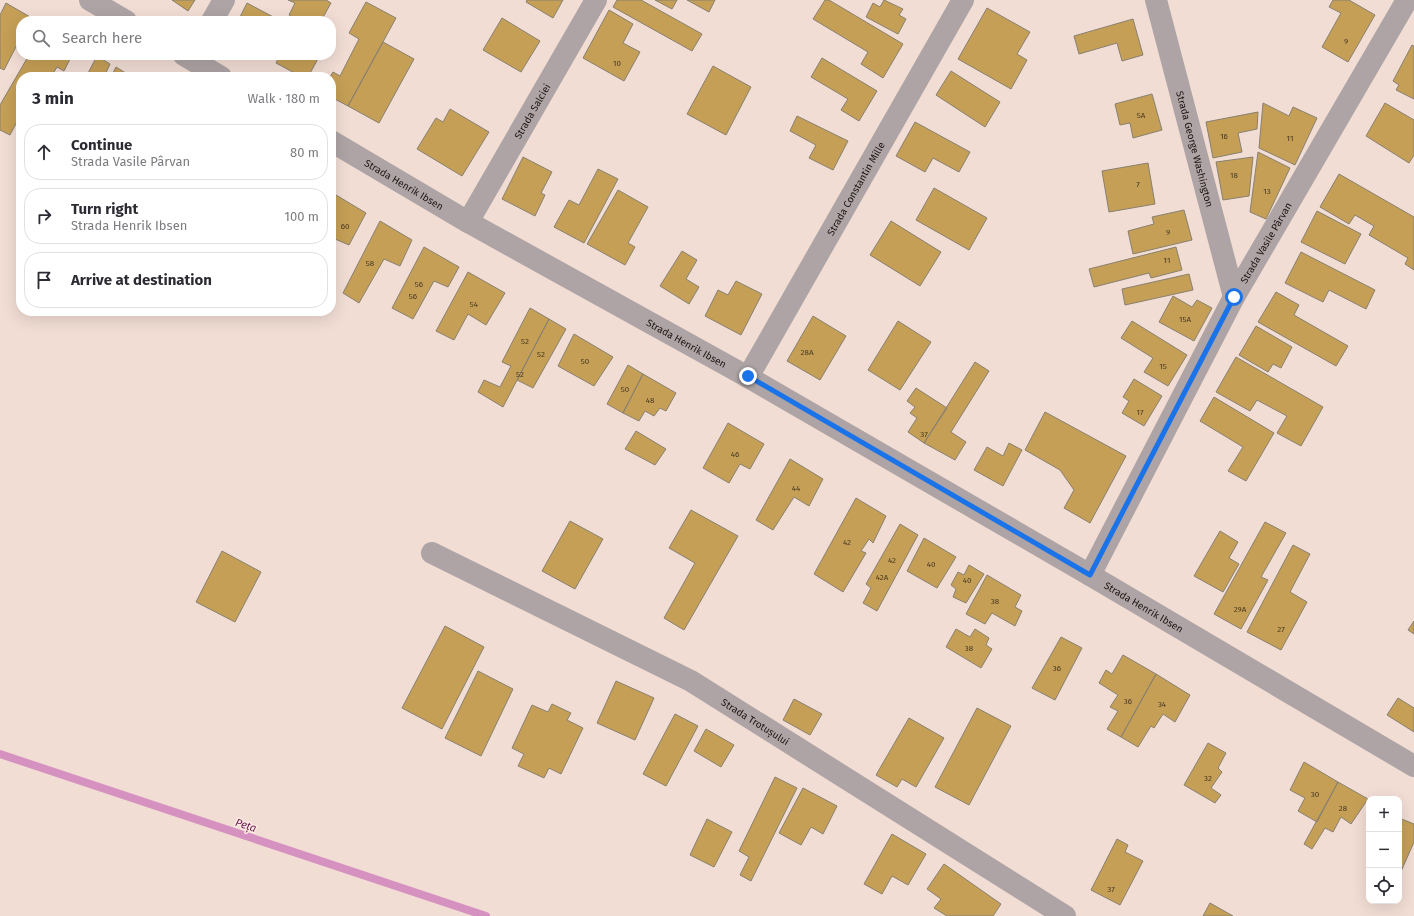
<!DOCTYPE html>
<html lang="en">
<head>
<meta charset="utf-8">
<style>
  :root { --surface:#fff; --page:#f7f7f7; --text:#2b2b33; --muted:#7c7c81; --line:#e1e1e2 }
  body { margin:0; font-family:"Fira Sans",sans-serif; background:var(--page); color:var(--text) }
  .controls { position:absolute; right:12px; bottom:12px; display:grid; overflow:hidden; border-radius:8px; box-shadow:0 4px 16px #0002 }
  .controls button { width:36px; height:36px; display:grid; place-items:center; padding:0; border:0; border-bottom:1px solid var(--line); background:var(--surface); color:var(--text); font:20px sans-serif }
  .stop { position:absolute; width:12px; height:12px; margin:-9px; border:3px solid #1a73e8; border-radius:50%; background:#fff }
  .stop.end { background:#1a73e8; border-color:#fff; box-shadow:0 1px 4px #0008 }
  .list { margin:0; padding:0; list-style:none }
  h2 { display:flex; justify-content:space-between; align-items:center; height:52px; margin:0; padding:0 16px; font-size:17px }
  h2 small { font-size:13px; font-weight:400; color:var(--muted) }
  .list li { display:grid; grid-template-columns:26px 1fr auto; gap:12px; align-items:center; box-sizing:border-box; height:56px; margin:0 8px 8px; padding:0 8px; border:1px solid var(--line); border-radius:16px }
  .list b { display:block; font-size:15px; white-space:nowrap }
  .list p { margin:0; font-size:13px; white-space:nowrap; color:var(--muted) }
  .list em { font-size:13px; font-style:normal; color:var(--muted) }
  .icon { flex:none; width:22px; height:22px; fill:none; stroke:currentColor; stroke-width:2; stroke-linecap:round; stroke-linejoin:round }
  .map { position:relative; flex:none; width:1414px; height:916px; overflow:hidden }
  .search { position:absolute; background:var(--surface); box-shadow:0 4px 16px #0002; left:16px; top:16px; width:320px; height:44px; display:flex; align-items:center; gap:10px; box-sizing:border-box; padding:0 14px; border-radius:16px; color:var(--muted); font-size:15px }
  .panel { position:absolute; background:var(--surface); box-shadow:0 4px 16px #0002; left:16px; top:72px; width:320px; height:244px; border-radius:16px }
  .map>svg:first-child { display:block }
</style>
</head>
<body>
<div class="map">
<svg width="1414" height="916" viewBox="0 0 1414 916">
  <rect width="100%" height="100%" fill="#f1ddd4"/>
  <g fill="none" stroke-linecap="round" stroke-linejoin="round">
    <path stroke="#d591bf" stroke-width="8" d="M0 754 486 916"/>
  </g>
  <path fill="#c59f56" stroke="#888070" d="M172 0H195L188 11Z
    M288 0H326L331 3 321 21H300L289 15 295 3Z
    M527 0H563L553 18 526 2Z
    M617 0H641L702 34 692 51 613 7Z
    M655 0H677L672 9Z
    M687 0H715L709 12Z
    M825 0H829L903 44 883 78 861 64 868 52 813 19Z
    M884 0 903 9 899 15 906 19 898 34 866 17 873 3 880 7Z
    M1333 0H1349L1375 15 1348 62 1322 47 1341 13 1329 7Z
    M366 2 396 18 348 106 331 97V77H330L333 72 340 76 359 39 349 33Z
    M6 3 37 21H21V43L19 41 4 70 0 68V15Z
    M247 3 279 20V21H238Z
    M987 8 1030 32 1017 54 1027 60 1011 89 958 59Z
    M609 10 633 24 623 43 640 52 624 81 583 58Z
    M502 18 540 41 521 72 483 50Z
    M1133 19 1143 55 1122 61 1117 43 1079 54 1074 36Z
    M383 42 414 59 379 123 348 106Z
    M1412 45 1414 46V99L1396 90 1399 85 1393 81Z
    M29 55H72L64 71 57 67 51 77H21V114L10 135 0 130V105Z
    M280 55H320L308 77H302L276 63Z
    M97 56 110 64 104 77H86Z
    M822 58 877 91 859 121 841 110 848 99 811 77Z
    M713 66 751 87 726 135 687 114Z
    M116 67 132 77H111Z
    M951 71 1000 102 985 127 936 95Z
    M1152 94 1162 130 1133 138 1130 123 1120 125 1115 104Z
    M1263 103 1289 116 1293 107 1317 118 1295 165 1259 148Z
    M1385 103 1414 120V155L1409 163 1366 136Z
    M450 109 489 132 462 176 417 149 436 118 443 122Z
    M1258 112 1257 129 1238 133 1242 152 1213 158 1206 122Z
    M797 116 848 141 833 170 809 158 816 145 790 131Z
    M915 122 970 152 959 172 933 158 925 172 896 156Z
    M1258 152 1290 168 1266 219 1250 212Z
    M523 157 552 172 541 193 545 195 535 216 502 199Z
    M1253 157 1249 196 1223 200 1216 162Z
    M1148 163 1155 204 1109 212 1102 171Z
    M598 169 618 179 584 243 554 227 569 200 579 205Z
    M1339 174 1414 217V270L1405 264 1408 258 1369 235 1374 226 1355 215 1349 224 1320 207Z
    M934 188 987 218 969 250 916 220Z
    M618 190 648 207 628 243 635 247 625 265 587 244Z
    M331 192 366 213 349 245 335 239 331 247Z
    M1184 210 1192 240 1133 254 1128 231 1154 224 1152 217Z
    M1317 211 1361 234 1345 264 1301 242Z
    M380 221 412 240 400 266 384 259 359 303 343 293Z
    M891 221 941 252 920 286 870 255Z
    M424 247 459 267 448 287 434 281 413 319 392 308Z
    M1176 247 1182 270 1151 278 1149 273 1094 287 1089 269Z
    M682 251 697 260 686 279 699 287 689 304 660 286Z
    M1301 252 1375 290 1366 309 1329 290 1323 302 1285 283Z
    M468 272 505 293 486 325 468 314 454 340 436 331Z
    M1189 274 1193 290 1125 305 1122 289Z
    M736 281 762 294 741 335 705 316 718 290 728 295Z
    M1276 292 1299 305 1294 315 1348 346 1336 366 1258 322Z
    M1173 296 1192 307 1197 300 1212 308 1194 341 1159 322Z
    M530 308 549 319 503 407 478 392 484 380 500 387 511 366 502 362Z
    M813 316 846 336 820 380 787 361Z
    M549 319 566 329 533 388 517 380Z
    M898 321 931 342 900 390 868 370Z
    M1132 321 1187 355 1168 386 1144 372 1153 358 1121 338Z
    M1256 326 1292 347 1281 368 1273 364 1268 372 1239 355Z
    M574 334 613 357 594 386 558 366Z
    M1236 357 1323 407 1301 446 1277 433 1287 416 1257 400 1250 411 1216 392Z
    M975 362 989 371 951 432 966 442 955 460 924 443Z
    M628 365 643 374 623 413 607 404Z
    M643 374 676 393 666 411 660 408 654 416 645 411 639 421 623 413Z
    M1134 379 1162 396 1144 426 1122 413 1129 401 1123 397Z
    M916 388 947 408 924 443 908 432 917 418 910 413 915 407 907 401Z
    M1214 397 1274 433 1246 481 1228 471 1243 447 1200 421Z
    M1045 412 1126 456 1090 523 1064 508 1074 490 1060 470 1025 450Z
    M728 423 764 444 750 469 740 464 729 483 703 468Z
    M636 431 666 449 655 465 625 449Z
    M1009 443 1022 450 1003 486 974 470 987 447 1003 456Z
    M790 459 823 479 809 506 794 497 773 530 756 520Z
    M856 498 886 516 873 543 869 539 861 551 866 553 843 592 814 574Z
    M691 510 738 536 684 630 664 618 695 563 669 548Z
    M570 521 603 539 575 589 542 571Z
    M1265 522 1286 533 1261 577 1268 580 1241 629 1214 614Z
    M900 524 918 535 877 611 863 603 871 588 866 584Z
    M1220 531 1238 542 1229 558 1239 564 1223 592 1194 576Z
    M924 538 956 557 937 588 907 571Z
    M1293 545 1310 554 1290 592 1307 602 1281 650 1247 632Z
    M222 551 261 572 235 622 196 602Z
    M969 565 984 574 966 603 953 597 956 589 951 585 958 572 964 575Z
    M987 575 1021 595 1015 607 1022 611 1015 626 992 613 985 624 966 614Z
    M1414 621V634L1408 630Z
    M445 626 484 647 442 729 402 708Z
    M956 629 970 637 975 629 989 638 986 645 992 649 981 668 946 647Z
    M1061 637 1082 648 1055 700 1032 688Z
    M1123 655 1156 674 1121 737 1107 729 1118 711 1110 707 1118 695 1099 683 1106 670 1112 674Z
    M478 671 513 689 481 756 445 738Z
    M1156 674 1190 695 1175 722 1163 714 1154 728 1151 726 1138 747 1121 737Z
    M616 681 654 698 635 740 597 723Z
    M1398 698 1414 708V732L1387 715Z
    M794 699 822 714 810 735 783 720Z
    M552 704 571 713 567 720 583 728 561 774 549 768 544 778 518 766 524 754 512 748 532 705 548 712Z
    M977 708 1011 726 969 805 935 787Z
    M675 714 698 726 666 786 643 774Z
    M909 718 944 738 916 787 902 779 897 787 876 775Z
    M706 729 734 745 721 767 694 751Z
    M1208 743 1226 753 1218 768 1222 772 1211 788 1221 795 1215 803 1184 785Z
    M1304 762 1338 782 1317 822 1298 811 1305 798 1290 790Z
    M775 777 797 788 751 881 740 875 749 857 739 851Z
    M1338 782 1368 799 1351 824 1341 817 1333 832 1325 828 1312 849 1304 844Z
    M803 788 837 806 823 834 811 827 801 845 779 833Z
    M1399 818 1414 824V842L1399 876Z
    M707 819 732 832 714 867 690 855Z
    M892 834 926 854 908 885 892 876 882 894 864 884Z
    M1117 839 1128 845 1125 852 1143 861 1120 905 1091 890Z
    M944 864 1001 904 993 916H947L934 908 941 899 927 889Z
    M1210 903 1233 916H1203Z"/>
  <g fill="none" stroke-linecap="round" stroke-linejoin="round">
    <g stroke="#aea4a5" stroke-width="22">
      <path d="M90 0 126 21"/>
      <path id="s1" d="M1156 0 1234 297"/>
      <path d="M212 21 224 0"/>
      <path d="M184 55 221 77"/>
      <path id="s2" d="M331 141 468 222 748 377 1090 575 1414 766"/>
      <path id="s3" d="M468 222 596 0"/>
      <path id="s4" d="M748 377 963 0"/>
      <path id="s5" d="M432 553 691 681 1065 916"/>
      <path id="s6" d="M1090 575 1234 297 1407 0"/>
    </g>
  </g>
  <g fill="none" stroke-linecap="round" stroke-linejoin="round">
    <path stroke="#1a73e8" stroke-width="5" d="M748 376 1090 575 1234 297"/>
  </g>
  <g text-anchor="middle" stroke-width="3" stroke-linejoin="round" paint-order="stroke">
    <g font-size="8" fill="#463822">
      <text x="1346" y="44">9</text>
      <text x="617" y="66">10</text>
      <text x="1141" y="118">5A</text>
      <text x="1224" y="139">16</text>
      <text x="1290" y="141">11</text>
      <text x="1234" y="178">18</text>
      <text x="1138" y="187">7</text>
      <text x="1267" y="194">13</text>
      <text x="345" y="229">60</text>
      <text x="1168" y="235">9</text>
      <text x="1167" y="263">11</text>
      <text x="370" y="266">58</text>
      <text x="419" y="287">56</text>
      <text x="413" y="299">56</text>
      <text x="474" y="307">54</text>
      <text x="1185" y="322">15A</text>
      <text x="525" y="344">52</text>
      <text x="807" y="355">28A</text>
      <text x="541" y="357">52</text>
      <text x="585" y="364">50</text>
      <text x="1163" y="369">15</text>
      <text x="520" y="377">52</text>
      <text x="625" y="392">50</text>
      <text x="650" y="403">48</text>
      <text x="1140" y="415">17</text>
      <text x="924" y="437">37</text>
      <text x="735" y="457">46</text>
      <text x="796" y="491">44</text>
      <text x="847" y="545">42</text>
      <text x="892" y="563">42</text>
      <text x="931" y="567">40</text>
      <text x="882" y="580">42A</text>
      <text x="967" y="583">40</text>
      <text x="995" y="604">38</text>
      <text x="1240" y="612">29A</text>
      <text x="1281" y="632">27</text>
      <text x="969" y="651">38</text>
      <text x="1057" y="671">36</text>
      <text x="1128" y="704">36</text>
      <text x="1162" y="707">34</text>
      <text x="1208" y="781">32</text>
      <text x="1315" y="797">30</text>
      <text x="1343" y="811">28</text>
      <text x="1111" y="892">37</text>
    </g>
    <g font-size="10" fill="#1b1511" stroke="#ffebe1">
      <text dy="4" stroke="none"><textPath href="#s3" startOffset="128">Strada Salciei</textPath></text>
      <text dy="4" stroke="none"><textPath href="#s1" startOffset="154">Strada George Washington</textPath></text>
      <text dy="4" stroke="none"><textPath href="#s2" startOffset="85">Strada Henrik Ibsen</textPath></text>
      <text dy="4" stroke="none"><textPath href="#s4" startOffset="217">Strada Constantin Mille</textPath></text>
      <text dy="4" stroke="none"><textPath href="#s6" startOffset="376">Strada Vasile Pârvan</textPath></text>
      <text dy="4" stroke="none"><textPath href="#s2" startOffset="409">Strada Henrik Ibsen</textPath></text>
      <text dy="4" stroke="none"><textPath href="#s2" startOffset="937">Strada Henrik Ibsen</textPath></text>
      <text dy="4" stroke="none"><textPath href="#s5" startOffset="365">Strada Trotușului</textPath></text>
    </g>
    <g font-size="11" font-style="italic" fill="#681855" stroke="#ffebe1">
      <text transform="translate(246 825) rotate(18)" y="4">Peța</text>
    </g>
  </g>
</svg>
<div class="controls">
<button>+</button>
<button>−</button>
<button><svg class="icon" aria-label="locate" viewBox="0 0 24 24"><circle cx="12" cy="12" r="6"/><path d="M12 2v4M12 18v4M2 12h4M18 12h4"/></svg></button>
</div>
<div class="stop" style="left:1234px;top:297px"></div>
<div class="stop end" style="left:748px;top:376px"></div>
<div class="search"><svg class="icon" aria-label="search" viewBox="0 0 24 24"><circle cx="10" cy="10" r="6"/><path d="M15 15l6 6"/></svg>Search here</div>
<section class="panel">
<h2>3 min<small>Walk · 180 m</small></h2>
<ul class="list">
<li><svg class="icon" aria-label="ahead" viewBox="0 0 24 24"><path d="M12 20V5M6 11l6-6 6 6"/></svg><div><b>Continue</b><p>Strada Vasile Pârvan</p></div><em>80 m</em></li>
<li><svg class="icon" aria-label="right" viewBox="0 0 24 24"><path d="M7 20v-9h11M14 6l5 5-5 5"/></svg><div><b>Turn right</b><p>Strada Henrik Ibsen</p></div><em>100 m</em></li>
<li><svg class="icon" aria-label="arrive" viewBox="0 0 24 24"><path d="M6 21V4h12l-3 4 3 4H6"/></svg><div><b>Arrive at destination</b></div></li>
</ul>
</section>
</div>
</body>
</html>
